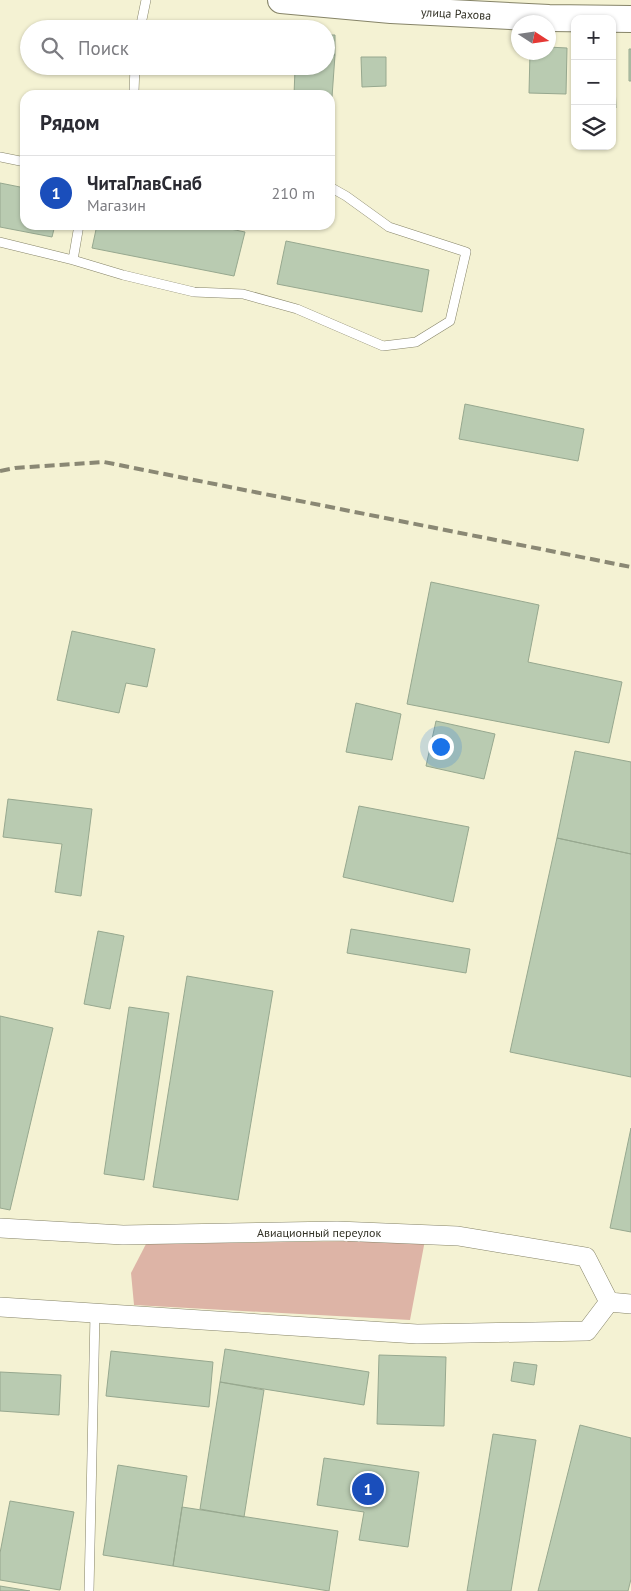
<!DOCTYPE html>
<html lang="ru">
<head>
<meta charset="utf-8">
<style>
  :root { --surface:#fff; --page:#f2f2f3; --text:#2b2b33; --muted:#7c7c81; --line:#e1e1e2; --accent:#1a4ebb }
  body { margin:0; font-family:"PT Sans",sans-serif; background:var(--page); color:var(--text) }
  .controls { position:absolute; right:15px; top:15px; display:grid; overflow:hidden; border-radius:10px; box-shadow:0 1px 4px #0004 }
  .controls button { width:45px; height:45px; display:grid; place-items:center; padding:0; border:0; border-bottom:1px solid var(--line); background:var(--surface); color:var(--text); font:25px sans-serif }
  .compass { position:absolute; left:511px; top:15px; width:45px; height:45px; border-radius:50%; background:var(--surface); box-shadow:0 1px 4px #0004; rotate:102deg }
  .you { position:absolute; left:440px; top:746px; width:18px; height:18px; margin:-12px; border:4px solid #fff; border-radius:50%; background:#1a73e8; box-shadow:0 0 0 8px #1a73e833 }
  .badge { display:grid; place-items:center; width:32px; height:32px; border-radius:50%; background:var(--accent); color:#fff; font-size:16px; font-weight:700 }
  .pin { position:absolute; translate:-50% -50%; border:2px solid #fff; box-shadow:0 1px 5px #0006 }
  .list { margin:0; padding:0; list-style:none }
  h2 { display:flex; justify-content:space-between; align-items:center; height:65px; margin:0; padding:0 20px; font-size:21px }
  h2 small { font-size:16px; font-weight:400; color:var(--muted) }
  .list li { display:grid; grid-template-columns:32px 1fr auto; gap:15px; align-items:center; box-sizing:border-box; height:75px; padding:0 20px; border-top:1px solid var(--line) }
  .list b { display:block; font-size:19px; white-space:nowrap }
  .list p { margin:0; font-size:16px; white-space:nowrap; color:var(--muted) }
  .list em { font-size:16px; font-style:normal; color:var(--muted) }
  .icon { flex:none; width:28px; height:28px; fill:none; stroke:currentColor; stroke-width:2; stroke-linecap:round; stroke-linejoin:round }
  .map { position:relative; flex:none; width:631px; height:1591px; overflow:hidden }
  .search { position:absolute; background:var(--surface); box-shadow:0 1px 4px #0004; left:20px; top:20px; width:315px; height:55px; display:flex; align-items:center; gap:12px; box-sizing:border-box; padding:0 18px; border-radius:28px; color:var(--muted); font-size:19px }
  .panel { position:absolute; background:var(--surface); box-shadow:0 1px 4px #0004; left:20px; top:90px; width:315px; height:140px; border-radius:15px }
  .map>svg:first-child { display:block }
</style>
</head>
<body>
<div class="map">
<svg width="631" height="1591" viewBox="0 0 631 1591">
  <rect width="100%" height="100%" fill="#f4f2d3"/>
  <path fill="#ddb4a6" d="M425 1240 410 1320 134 1305 131 1273 146 1244Z"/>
  <path fill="#b9cbb1" stroke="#97a88f" d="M326 35H335V55H326Z
    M548 47 567 48 566 94 529 93 530 52H548Z
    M629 49H631V81H629Z
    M326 55H335L332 97 330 96V95H294L295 69 307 70V66H326Z
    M361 57H386V86L362 87Z
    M612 61H614L616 108 612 109Z
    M0 183 25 188V225H55L52 237 0 227Z
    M97 225H211L245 232 234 276 92 248Z
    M286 241 429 270 422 312 277 284Z
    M465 404 584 429 578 461 459 439Z
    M431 582 539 605 528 662 622 682 609 743 407 704Z
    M72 631 155 649 147 687 126 683 119 713 57 700Z
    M356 703 401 714 392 760 346 752Z
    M436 721 495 734 484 779 426 766Z
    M575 751 631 762V854L557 838Z
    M8 799 92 809 81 896 55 892 62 844 3 837Z
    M359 806 469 827 453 902 343 877Z
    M557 838 631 854V1077L510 1052Z
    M351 929 470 949 466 973 347 953Z
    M98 931 124 936 110 1009 84 1004Z
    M187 976 273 991 238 1200 153 1187Z
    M129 1007 169 1013 144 1180 104 1174Z
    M0 1016 53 1028 10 1210 0 1208Z
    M631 1128V1232L610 1228Z
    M225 1349 369 1372 364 1405 220 1382Z
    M111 1351 213 1362 209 1407 106 1396Z
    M379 1355 446 1357 444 1426 377 1424Z
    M514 1362 537 1365 534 1385 511 1381Z
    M0 1372 61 1375 59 1415 0 1411Z
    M220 1382 264 1390 244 1517 200 1509Z
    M580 1425 631 1438V1579L628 1591H538Z
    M493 1434 536 1440 511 1591H467Z
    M324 1458 419 1472 408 1547 359 1540 364 1512 317 1505Z
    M118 1465 187 1476 173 1566 103 1555Z
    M10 1501 74 1512 60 1590 0 1580V1553Z
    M182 1507 338 1531 329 1591 173 1566Z
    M0 1586 30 1591H0Z"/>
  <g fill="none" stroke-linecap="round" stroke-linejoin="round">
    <defs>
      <path id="lane" d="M140 29 146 0
        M135 95 134 92 135 66
        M0 157 25 162
        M0 242 73 260 123 275 194 292 243 294 297 309 383 346 416 342 450 321 466 252 389 227 346 196 330 187
        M73 260 79 225
        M89 1591 95 1314"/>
      <path id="street" d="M0 1228 123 1235 337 1231 458 1236 586 1257 609 1302
        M0 1307 417 1334 587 1331 609 1302 631 1304"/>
      <path id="secondary" d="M281 0 391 10 549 18 631 19"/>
    </defs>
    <use href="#lane" stroke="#868468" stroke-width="10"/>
    <use href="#street" stroke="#868468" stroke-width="20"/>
    <use href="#secondary" stroke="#868468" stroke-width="28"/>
    <use href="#lane" stroke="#fff" stroke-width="9"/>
    <use href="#street" stroke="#fff" stroke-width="19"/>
    <use href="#secondary" stroke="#fff" stroke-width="26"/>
    <path stroke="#8a8874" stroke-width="4" stroke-dasharray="10 5" stroke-linecap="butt" d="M0 471 15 468 104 462 631 567"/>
  </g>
  <g text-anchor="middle" stroke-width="4.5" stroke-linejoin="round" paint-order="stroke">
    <g font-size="12" fill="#333226" stroke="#fff">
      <text transform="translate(456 14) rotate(3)" y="4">улица Рахова</text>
      <text x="319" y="1237">Авиационный переулок</text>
    </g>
  </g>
</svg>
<div class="controls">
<button>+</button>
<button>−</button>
<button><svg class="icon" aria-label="layers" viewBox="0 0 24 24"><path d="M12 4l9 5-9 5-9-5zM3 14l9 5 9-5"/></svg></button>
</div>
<svg class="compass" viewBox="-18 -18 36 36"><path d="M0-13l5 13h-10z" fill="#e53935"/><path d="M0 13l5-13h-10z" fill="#7c7c81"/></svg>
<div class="you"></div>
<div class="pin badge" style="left:368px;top:1489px">1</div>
<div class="search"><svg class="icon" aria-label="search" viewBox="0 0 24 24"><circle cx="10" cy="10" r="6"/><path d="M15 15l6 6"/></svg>Поиск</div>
<section class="panel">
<h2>Рядом<small></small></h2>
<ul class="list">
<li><span class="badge">1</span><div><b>ЧитаГлавСнаб</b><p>Магазин</p></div><em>210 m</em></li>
</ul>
</section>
</div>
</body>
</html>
